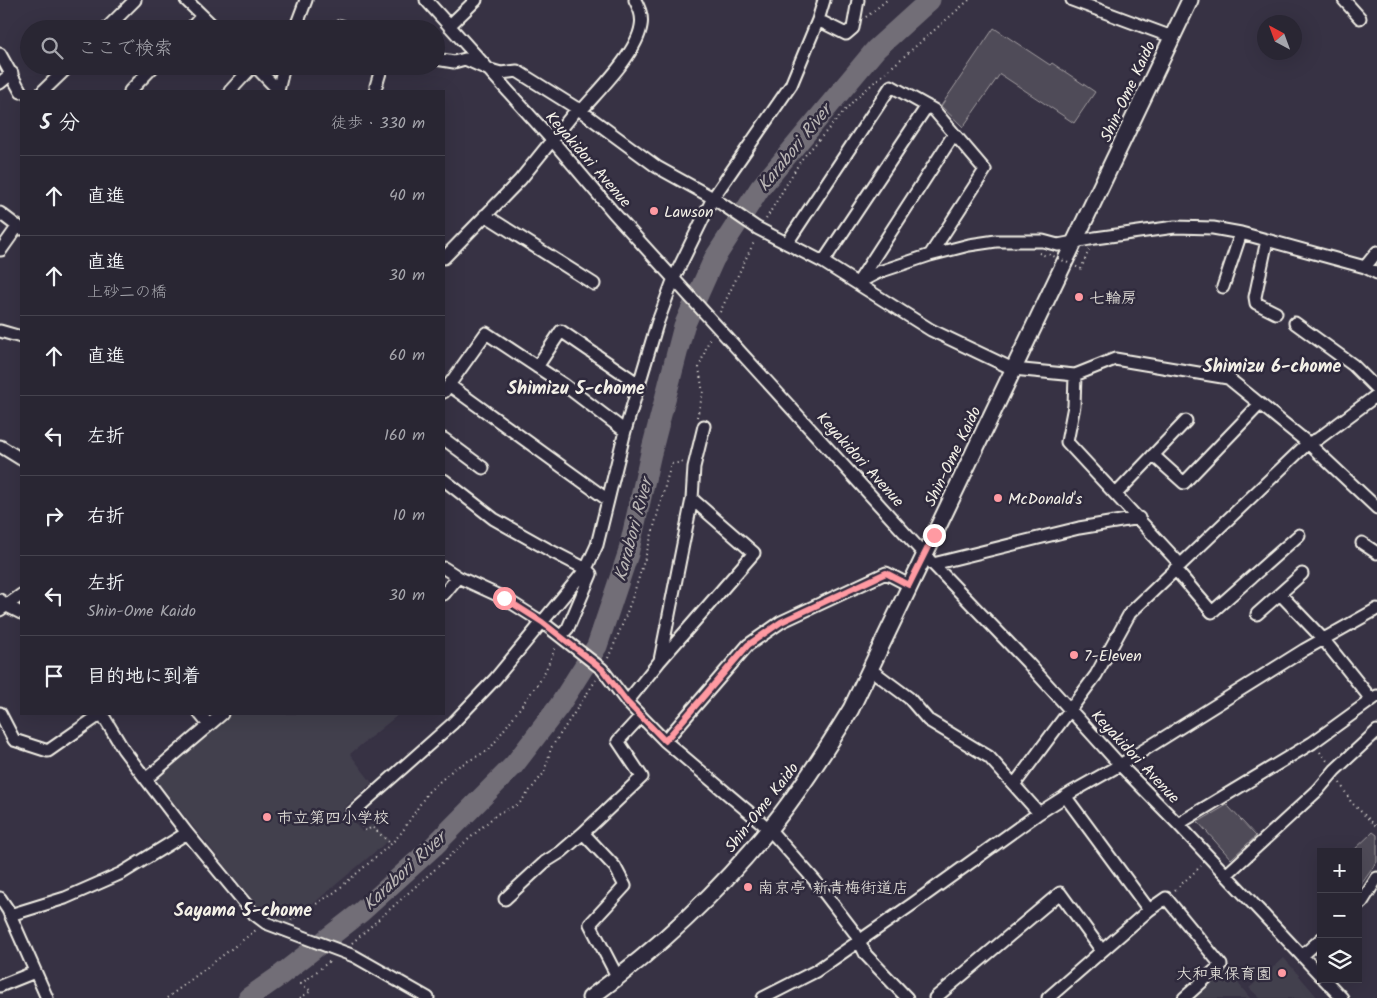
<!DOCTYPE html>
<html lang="ja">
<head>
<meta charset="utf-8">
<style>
  :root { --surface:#292633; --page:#312e3b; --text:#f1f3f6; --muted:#a5a5ac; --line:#45434e }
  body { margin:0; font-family:Kalam,"Klee One",sans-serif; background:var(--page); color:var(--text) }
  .controls { position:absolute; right:15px; bottom:15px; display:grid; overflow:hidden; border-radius:0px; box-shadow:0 5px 20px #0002 }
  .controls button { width:45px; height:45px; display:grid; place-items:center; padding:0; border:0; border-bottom:1px solid var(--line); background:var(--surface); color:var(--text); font:25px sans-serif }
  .compass { position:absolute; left:1257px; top:15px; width:45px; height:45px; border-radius:50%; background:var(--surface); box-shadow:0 5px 20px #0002; rotate:319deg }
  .stop { position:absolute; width:15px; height:15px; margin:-11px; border:4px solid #ff9aa2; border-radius:50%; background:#fff }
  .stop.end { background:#ff9aa2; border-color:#fff; box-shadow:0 1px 5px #0008 }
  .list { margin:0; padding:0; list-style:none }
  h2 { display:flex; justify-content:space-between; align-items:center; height:65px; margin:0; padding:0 20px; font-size:21px }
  h2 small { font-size:16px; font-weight:400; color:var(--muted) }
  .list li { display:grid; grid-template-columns:32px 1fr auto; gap:15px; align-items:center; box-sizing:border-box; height:80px; padding:0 20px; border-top:1px solid var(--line) }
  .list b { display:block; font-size:19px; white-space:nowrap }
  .list p { margin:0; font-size:16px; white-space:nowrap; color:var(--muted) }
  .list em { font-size:16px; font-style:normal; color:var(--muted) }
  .icon { flex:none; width:28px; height:28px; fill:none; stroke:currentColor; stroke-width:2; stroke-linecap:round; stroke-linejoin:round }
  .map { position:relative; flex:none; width:1377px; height:998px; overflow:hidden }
  .search { position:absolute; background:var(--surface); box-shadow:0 5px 20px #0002; left:20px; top:20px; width:425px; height:55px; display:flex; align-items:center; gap:12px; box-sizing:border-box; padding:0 18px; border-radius:28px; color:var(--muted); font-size:19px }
  .panel { position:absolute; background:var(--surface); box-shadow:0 5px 20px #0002; left:20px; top:90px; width:425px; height:625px; border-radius:0px }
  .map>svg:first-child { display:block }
</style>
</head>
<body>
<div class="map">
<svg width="1377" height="998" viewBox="0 0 1377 998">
  <rect width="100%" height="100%" fill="#373244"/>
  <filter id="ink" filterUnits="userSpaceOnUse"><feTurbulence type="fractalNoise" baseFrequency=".02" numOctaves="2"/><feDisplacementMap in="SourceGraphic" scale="10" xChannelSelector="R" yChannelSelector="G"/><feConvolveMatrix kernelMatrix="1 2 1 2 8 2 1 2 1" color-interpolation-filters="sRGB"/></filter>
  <g filter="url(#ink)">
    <path fill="#433f4e" d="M224 714H399L350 754 372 783 343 809 362 832 372 824 389 840 289 924 264 914 154 778Z
      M1284 958 1318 998H1260L1249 988Z
      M1225 967 1250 998H1192Z"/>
    <path fill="#504b59" stroke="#a29ea0" d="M994 28 1050 65 1052 63 1095 92 1074 123 1000 74 963 127 941 106Z
      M1227 805 1256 836 1231 859 1198 822Z
      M1373 832 1377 835V862L1358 889V852H1352Z"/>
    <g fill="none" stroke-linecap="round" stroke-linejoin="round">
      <path stroke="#726e77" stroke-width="21" d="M248 998 278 977 361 912 434 846 514 765 559 706 597 646 628 554 651 453 684 326 714 259 760 188 876 49 930 0"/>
      <defs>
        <path id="minor" d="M186 0 216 29
          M426 0 552 140 613 212 933 564 1027 662 1120 765 1178 824 1321 976
          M1072 0 1172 37
          M1344 0 1360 18
          M818 20 846 34 853 28 858 0
          M449 26 476 0
          M106 29 135 0
          M190 29 202 16
          M295 29 306 0
          M333 29 341 26 348 29
          M0 54 21 92
          M436 59 454 62 465 59 487 69 501 73 517 71 581 111 657 167 713 198 757 228 823 262 931 330 1013 369 1075 375 1115 359 1228 378 1308 443 1377 508
          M255 66 278 90
          M0 83 12 73
          M376 86 382 66
          M43 91 69 66
          M130 91 154 66
          M230 91 253 66
          M278 91 284 66
          M581 111C599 90 637 53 641 26 643 16 639 8 635 0
          M0 213 21 229
          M485 215 594 284
          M1267 240 1255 297 1256 303 1276 313
          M787 243 891 86 934 110 985 170 930 255
          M0 250H1L18 226
          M444 258 520 180 578 108
          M823 262 927 106
          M1365 267 1377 252
          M859 281 954 134
          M858 283 879 272 930 255 969 245 996 241H1043L1058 245 1095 238 1175 227 1213 228 1241 233 1365 267 1377 273
          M1223 287 1241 233
          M1295 323 1353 365 1377 389
          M0 331 21 337
          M537 367 561 331 640 385
          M1075 375 1074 406 1067 442 1180 564
          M449 385 608 500
          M444 392 486 333 563 384 625 431
          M444 439 483 468
          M0 446 21 459
          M1153 455 1184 483 1259 405
          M1116 494 1186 421
          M1362 543 1377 553
          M933 564 1079 528 1139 518
          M444 568 458 577 504 598 542 622 602 669 627 702 665 741 769 829 816 882 855 933 866 955 907 998
          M1175 569 1212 612 1299 535
          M444 594 458 577
          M1280 594 1323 639 1371 699
          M0 600 7 606 21 613
          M0 610 21 595
          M1257 614 1302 574
          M561 636 568 628 591 574 586 569 597 545 625 431 657 324 674 278 713 198 791 85 818 20 824 0
          M660 660 692 499 694 467 704 426
          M870 669 909 698 928 720 989 757 1039 813
          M627 702 659 662 754 553 692 499
          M0 713 14 740 48 751 101 714
          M102 714 123 749 187 833 254 914 266 923 354 956 428 998
          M200 714 209 725
          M665 741 748 645 781 622 886 573 909 585
          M147 778 222 714
          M1014 785 1096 675 1130 613 1308 443 1318 439 1377 395
          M1065 796 1149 910
          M352 813 452 724 495 679 586 569 551 551 494 519 444 480
          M1178 824 1312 743 1377 696
          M1226 875 1318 790 1335 770 1377 731
          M0 898 8 910 47 998
          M505 899 545 862 561 852 583 833
          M1358 905 1362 902 1377 878
          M10 915 65 898 122 873 187 833
          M1302 956 1321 939
          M618 978 590 924 625 886 615 867 583 833 642 777 618 741 641 716
          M1324 979 1342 998
          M0 986 35 972
          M763 998 816 971 914 903 1039 813 1072 792 1120 765 1304 650 1377 609
          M935 998 1060 893 1102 951
          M1048 998 1149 910 1166 898 1221 965 1184 998"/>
        <path id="major" d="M590 998C656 950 718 893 770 828 800 791 826 750 851 709L1190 0"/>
      </defs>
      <use href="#minor" stroke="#f4f1e8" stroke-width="15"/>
      <use href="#major" stroke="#f4f1e8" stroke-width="19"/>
      <path stroke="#f4f1e8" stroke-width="2" stroke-dasharray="1 4" stroke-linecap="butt" d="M866 17 887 0
        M766 219 801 160 855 99 969 0
        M1039 253 1048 257
        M1081 269 1089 250
        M720 312 755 240
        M697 417 703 393 699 368 710 337
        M608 658C637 596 653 530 671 464L684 462
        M1320 752 1328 762
        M1340 783 1351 802 1377 827
        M359 822 366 831 372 827 390 843
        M1175 890 1201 866
        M291 920 335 892 391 844 402 832 428 792 455 768 489 750 542 678 556 647
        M352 943 497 814 519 804 544 773 551 748 596 680
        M167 998 256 930
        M300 998 311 991 301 984 331 960"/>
      <use href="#minor" stroke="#2f2a3d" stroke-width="11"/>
      <use href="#major" stroke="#2f2a3d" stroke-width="15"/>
      <path stroke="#f4f1e8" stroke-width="2" stroke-dasharray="1 4" stroke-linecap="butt" d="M1049 254 1081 269"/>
    </g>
  </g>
  <g fill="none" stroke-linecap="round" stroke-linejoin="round" filter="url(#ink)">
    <path stroke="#ff9aa2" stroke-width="6" d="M504 598 542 622 602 669 627 702 665 741 748 645 781 622 886 573 909 585 934 535"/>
  </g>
  <g fill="#ff9aa2" stroke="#2f2a3d" stroke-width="2">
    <circle cx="654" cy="211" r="5"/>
    <circle cx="1079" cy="297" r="5"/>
    <circle cx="998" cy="498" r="5"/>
    <circle cx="1074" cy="655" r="5"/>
    <circle cx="267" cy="817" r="5"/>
    <circle cx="748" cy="887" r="5"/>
    <circle cx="1282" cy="973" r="5"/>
  </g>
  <g text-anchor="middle" stroke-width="5" stroke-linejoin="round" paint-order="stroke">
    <g font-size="16" fill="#f4f1e8" stroke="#2f2a3d">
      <text transform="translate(1127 91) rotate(-65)" y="6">Shin-Ome Kaido</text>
      <text transform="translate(589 159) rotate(49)" y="6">Keyakidori Avenue</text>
      <text transform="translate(952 456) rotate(-64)" y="6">Shin-Ome Kaido</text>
      <text transform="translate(861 459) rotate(48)" y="6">Keyakidori Avenue</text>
      <text transform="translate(1136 756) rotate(47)" y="6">Keyakidori Avenue</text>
      <text transform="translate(761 807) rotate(-52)" y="6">Shin-Ome Kaido</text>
    </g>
    <g font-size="16" fill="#f4f1e8" stroke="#2f2a3d" text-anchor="start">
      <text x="664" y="217">Lawson</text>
      <text x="1089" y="303">七輪房</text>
      <text x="1008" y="504">McDonald's</text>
      <text x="1084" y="661">7-Eleven</text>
      <text x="277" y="823">市立第四小学校</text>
      <text x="758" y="893">南京亭 新青梅街道店</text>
      <text x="1272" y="979" text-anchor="end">大和東保育園</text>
    </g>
    <g font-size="18" font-style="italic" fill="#bab6b5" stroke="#2f2a3d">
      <text transform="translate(794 148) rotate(-51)" y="6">Karabori River</text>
      <text transform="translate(633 530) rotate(-75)" y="6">Karabori River</text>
      <text transform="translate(404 871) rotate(-43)" y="6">Karabori River</text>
    </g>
    <g font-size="18" font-weight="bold" fill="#f4f1e8" stroke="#2f2a3d">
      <text x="1272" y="372">Shimizu 6-chome</text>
      <text x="576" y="394">Shimizu 5-chome</text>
      <text x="243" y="916">Sayama 5-chome</text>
    </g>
  </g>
</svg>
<div class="controls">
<button>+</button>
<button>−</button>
<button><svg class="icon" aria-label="layers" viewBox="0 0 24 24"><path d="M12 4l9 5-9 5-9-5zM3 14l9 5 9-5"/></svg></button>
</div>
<svg class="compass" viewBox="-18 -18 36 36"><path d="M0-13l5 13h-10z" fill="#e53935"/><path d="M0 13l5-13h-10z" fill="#a5a5ac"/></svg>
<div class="stop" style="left:504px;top:598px"></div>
<div class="stop end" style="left:934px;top:535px"></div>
<div class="search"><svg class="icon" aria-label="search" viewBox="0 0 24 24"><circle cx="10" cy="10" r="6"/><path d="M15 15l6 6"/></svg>ここで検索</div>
<section class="panel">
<h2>5 分<small>徒歩 · 330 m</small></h2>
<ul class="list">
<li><svg class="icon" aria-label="ahead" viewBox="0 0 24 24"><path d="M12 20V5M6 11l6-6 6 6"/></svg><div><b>直進</b></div><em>40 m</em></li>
<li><svg class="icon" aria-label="ahead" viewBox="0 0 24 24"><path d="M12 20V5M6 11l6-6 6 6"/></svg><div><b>直進</b><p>上砂二の橋</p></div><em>30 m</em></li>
<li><svg class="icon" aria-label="ahead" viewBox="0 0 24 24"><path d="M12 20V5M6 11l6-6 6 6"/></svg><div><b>直進</b></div><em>60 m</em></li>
<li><svg class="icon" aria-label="left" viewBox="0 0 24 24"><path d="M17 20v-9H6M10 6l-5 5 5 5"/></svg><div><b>左折</b></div><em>160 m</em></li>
<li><svg class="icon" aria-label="right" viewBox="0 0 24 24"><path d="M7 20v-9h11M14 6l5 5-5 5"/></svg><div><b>右折</b></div><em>10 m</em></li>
<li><svg class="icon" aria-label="left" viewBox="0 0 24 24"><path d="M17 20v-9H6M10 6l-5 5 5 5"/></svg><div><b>左折</b><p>Shin-Ome Kaido</p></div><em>30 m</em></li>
<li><svg class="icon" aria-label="arrive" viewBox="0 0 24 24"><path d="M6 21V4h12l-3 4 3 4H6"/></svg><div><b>目的地に到着</b></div></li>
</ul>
</section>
</div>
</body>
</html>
